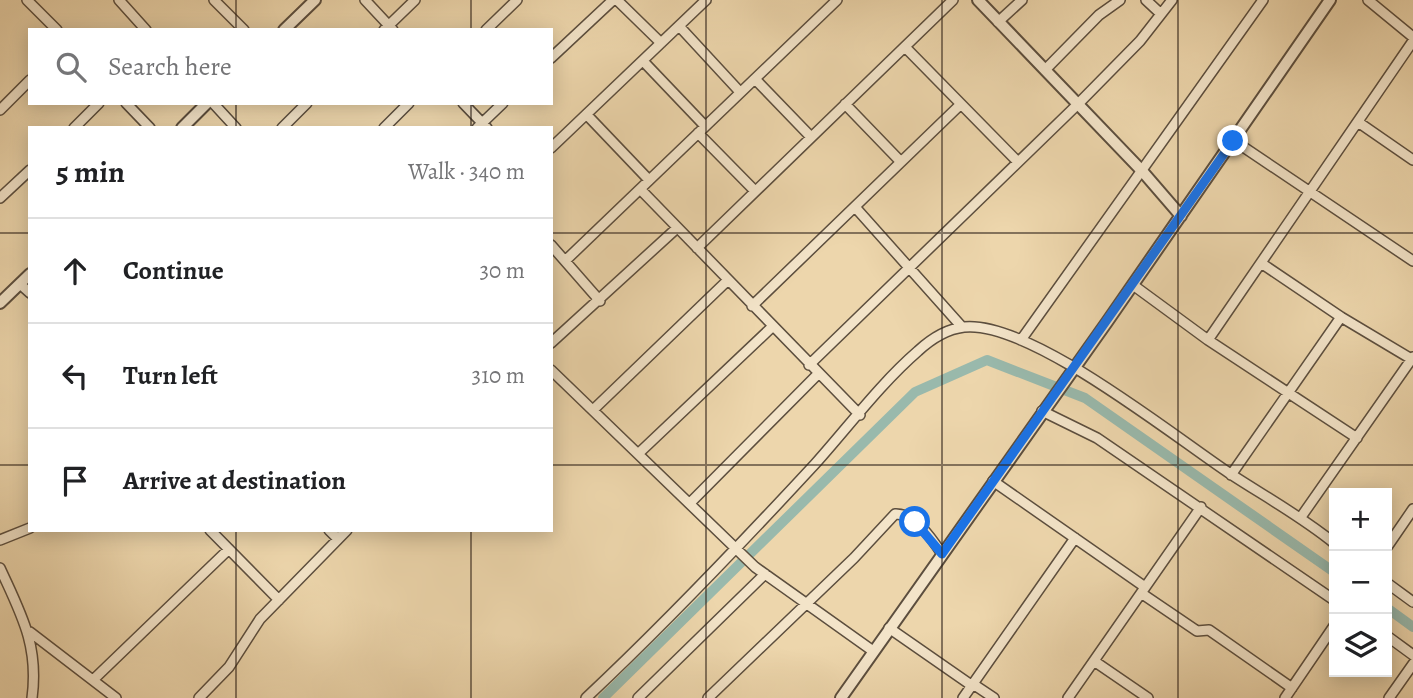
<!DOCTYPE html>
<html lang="en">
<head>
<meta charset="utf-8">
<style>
  :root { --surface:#fff; --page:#f6f6f6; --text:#202124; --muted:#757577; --line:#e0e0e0 }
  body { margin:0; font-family:Alegreya,serif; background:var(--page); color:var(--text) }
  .controls { position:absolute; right:21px; bottom:21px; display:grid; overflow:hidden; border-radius:0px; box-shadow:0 4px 18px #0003 }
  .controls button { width:63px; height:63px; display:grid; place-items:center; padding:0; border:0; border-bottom:2px solid var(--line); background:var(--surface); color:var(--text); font:35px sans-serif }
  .stop { position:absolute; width:21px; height:21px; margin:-16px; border:5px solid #1a73e8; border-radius:50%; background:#fff }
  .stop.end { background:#1a73e8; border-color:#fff; box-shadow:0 2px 7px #0008 }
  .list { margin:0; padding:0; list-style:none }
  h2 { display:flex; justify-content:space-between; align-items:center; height:91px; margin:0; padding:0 28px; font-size:30px }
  h2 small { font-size:23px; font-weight:400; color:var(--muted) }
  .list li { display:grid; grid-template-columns:46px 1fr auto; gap:21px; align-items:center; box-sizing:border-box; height:105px; padding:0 28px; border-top:2px solid var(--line) }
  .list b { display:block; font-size:26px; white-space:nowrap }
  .list em { font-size:23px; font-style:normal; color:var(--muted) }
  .icon { flex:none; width:38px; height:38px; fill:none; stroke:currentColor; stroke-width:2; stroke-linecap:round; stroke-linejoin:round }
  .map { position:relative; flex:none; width:1413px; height:698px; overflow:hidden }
  .search { position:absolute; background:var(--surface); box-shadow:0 4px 18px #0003; left:28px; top:28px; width:525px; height:77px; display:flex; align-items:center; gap:18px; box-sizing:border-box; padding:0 24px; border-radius:0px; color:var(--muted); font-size:26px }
  .panel { position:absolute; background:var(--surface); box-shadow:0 4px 18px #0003; left:28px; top:126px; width:525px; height:406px; border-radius:0px }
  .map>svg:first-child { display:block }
</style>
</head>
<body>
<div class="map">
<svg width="1413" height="698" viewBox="0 0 1413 698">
  <rect width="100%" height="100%" fill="#edd6ac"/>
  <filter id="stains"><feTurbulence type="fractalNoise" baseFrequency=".00286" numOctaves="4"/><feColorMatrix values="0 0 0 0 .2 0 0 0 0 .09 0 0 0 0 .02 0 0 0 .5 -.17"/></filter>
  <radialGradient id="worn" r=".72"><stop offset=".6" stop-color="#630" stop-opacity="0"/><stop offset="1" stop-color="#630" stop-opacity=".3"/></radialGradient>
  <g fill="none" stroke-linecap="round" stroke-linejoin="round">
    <path stroke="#99b9ac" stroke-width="10" d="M1387 608 1413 627
      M603 698 915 392 987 360 1085 398 1334 572"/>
    <defs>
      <path id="minor" d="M27 0 57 30
        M119 0 146 30
        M214 0 244 30
        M365 0 393 30
        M617 0 661 43
        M1146 0 1161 14
        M1368 0 1413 37
        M998 22 1022 0
        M679 26 740 92
        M384 30 415 0
        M486 30 517 0
        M905 47 1018 162
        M551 58 613 0
        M643 61 705 126
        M1045 70 1099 15 1120 0
        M755 79 811 137
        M126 103 150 128
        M213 103 236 128
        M463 103 487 128
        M845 104 901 162
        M0 110 30 80
        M587 115 649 180
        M1358 122 1413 160
        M74 128 99 103
        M282 128 307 103
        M384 128 409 103
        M477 128 503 103
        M698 133 755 191
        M1233 140 1413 261
        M551 148 706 0
        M640 189 860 415
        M0 198 30 170
        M855 207 962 327
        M551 245 600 301
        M697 248 953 0
        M565 261 837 0
        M1261 263 1341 317 1413 360
        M20 284 30 293
        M1133 285 1208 340 1357 438
        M752 306 961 104
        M1021 340 1263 0
        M1208 340 1413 41
        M551 343 677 228
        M809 365 1078 104 1140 41 1172 0
        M551 370 755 567 873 651
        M593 410 728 280
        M1042 411 1097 438 1334 600
        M639 453 772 327
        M1231 475 1341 317
        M993 481 1145 587
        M691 502 818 374
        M1301 517 1413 357
        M210 530 279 600
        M329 530 338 539
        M0 540 30 528
        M1387 547 1413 509
        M0 568C21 614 39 645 32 698
        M1387 583 1413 602
        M1141 593 1197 631 1209 630 1292 688
        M889 628 971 685
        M30 632 116 698
        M1387 636 1413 655
        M1094 661 1148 698
        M93 680 229 549
        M973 684 994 698
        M199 698 229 667 260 619 347 530
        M586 698C666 623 741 544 815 464 849 426 880 384 918 351 931 339 947 329 964 327 1029 320 1172 435 1229 473 1264 496 1301 516 1334 543
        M638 698 765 574
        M708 698 854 558 895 514C915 513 932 539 942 554
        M963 698 1075 538
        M1068 698 1201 507
        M1285 698 1334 626
        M1389 698 1413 664"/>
      <path id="tertiary" d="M978 0 1143 172 1181 216
        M284 30 315 0
        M182 128 207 103
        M0 303 30 274
        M841 698 1107 322 1330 0"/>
    </defs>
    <use href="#minor" stroke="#5c4e3e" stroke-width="12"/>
    <use href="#tertiary" stroke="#5c4e3e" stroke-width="14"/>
    <use href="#minor" stroke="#f3e4c9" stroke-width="9"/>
    <use href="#tertiary" stroke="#f3e4c9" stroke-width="10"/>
  </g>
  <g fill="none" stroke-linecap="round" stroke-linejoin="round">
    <path stroke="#1a73e8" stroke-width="9" d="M915 522 942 554 1233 141"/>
  </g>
  <path fill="none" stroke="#2b2119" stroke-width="2" stroke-opacity="0.55" d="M236 0V30M471 0V30M706 0V698M942 0V698M1178 0V698M236 103V128M471 103V128M0 233H30M551 233H1413M0 465H30M551 465H1413M236 530V698M471 530V698"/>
  <rect width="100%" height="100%" filter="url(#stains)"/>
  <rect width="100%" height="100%" fill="url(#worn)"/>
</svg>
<div class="controls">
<button>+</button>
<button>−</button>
<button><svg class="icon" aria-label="layers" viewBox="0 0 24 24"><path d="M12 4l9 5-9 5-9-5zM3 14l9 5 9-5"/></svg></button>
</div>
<div class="stop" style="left:915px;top:522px"></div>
<div class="stop end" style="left:1233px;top:141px"></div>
<div class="search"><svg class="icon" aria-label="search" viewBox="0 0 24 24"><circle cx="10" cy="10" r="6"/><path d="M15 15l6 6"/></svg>Search here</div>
<section class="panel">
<h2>5 min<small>Walk · 340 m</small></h2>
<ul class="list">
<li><svg class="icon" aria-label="ahead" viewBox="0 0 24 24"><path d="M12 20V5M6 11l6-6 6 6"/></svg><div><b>Continue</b></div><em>30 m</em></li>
<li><svg class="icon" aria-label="left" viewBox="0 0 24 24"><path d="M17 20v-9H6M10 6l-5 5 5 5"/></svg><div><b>Turn left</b></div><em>310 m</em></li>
<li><svg class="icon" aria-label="arrive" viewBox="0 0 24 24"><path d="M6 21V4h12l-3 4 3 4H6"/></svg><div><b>Arrive at destination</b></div></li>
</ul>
</section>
</div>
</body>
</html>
